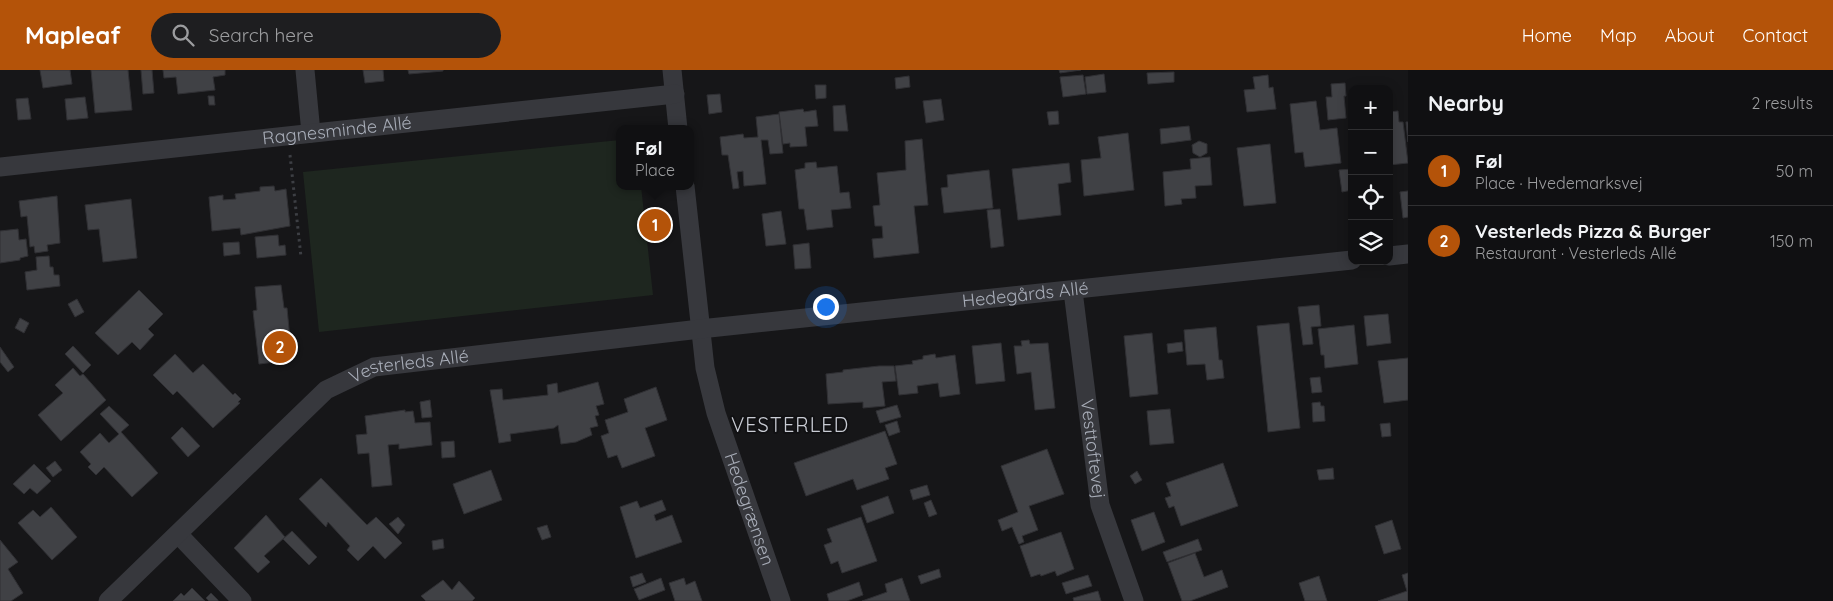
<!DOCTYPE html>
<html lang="en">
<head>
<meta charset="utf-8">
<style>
  :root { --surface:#101012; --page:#1e1e20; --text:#f1f3f6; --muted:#9c9d9f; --line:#303032; --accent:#b45309 }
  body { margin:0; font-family:Quicksand,sans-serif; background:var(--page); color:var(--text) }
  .controls { position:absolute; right:15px; top:15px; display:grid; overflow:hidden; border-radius:10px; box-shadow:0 2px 12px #0003 }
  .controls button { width:45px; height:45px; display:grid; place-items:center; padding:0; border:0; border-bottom:1px solid var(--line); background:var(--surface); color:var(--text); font:25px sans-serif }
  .you { position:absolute; left:825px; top:236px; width:18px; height:18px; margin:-12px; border:4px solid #fff; border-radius:50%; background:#1a73e8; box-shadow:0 0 0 8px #1a73e833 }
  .badge { display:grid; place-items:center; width:32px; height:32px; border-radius:50%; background:var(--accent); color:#fff; font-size:16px; font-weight:700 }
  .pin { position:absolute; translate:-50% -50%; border:2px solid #fff; box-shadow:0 1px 5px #0006 }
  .popup { position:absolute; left:616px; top:55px; width:78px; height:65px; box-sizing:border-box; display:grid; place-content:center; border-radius:10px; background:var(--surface); filter:drop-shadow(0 1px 4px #0005); font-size:16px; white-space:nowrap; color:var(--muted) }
  .popup b { font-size:19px; color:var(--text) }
  .popup::after { content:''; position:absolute; left:50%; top:100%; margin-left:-10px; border:10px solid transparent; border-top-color:var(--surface) }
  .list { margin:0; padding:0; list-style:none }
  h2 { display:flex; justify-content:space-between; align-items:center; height:65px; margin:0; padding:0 20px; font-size:21px }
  h2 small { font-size:16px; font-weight:400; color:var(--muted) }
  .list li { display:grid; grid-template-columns:32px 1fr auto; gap:15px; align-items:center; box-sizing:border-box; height:70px; padding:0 20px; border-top:1px solid var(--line) }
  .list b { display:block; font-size:19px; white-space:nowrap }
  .list p { margin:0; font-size:16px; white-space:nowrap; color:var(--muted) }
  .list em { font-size:16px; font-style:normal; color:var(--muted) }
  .icon { flex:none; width:28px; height:28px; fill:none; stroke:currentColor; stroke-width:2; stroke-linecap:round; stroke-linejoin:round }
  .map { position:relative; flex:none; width:1408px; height:531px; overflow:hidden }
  header { display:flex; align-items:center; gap:30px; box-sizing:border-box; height:70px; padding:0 25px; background:var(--accent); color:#fff }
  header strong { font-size:24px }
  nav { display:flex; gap:28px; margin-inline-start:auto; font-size:18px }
  .search { width:350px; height:45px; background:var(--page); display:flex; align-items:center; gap:12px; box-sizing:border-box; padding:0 18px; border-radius:28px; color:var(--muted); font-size:19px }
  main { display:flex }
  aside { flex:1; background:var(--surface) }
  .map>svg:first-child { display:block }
</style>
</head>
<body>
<header>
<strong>Mapleaf</strong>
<div class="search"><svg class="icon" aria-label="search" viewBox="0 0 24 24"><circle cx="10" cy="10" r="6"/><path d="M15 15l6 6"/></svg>Search here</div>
<nav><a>Home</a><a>Map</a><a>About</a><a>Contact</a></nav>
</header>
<main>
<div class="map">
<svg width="1408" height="531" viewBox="0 0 1408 531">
  <rect width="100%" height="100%" fill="#161618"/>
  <path fill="#1e261f" d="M620 70V116H641L653 225 319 262 303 102Z"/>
  <path fill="#404145" stroke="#303034" d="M40 0H70L72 14 43 18Z
    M91 0H128L132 40 95 43Z
    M141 0H152L154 23 143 24Z
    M163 0H225V5L213 7 215 20 178 24 176 7 164 8Z
    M363 0H383L384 11 365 13Z
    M408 0H443V1L409 4Z
    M1059 0H1081L1060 3Z
    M1174 2V12L1148 14 1147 3Z
    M1104 4 1106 22 1087 24 1085 7Z
    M1083 5 1086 24 1063 27 1060 7Z
    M1268 5 1269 18 1273 17 1276 39 1247 42 1244 20 1255 19 1253 7Z
    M909 6 910 17 896 19 895 8Z
    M1345 13 1346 26H1344L1346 48 1328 50 1326 27H1332L1331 14Z
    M815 15H826V28L816 29Z
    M720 24 722 42 709 44 707 25Z
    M208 26H214L215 35H209Z
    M85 27 88 48 67 50 65 29Z
    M28 28 31 49 18 50 16 29Z
    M941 29 944 50 926 53 923 31Z
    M1316 31 1320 60 1337 58 1341 93 1305 97 1303 82 1295 83 1290 34Z
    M845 35 848 61H834L833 36Z
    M803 39 804 42 816 40 818 56 805 57 807 76 790 77V73L783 74 779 42Z
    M1058 41 1059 54 1049 55 1047 42Z
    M1398 41 1399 52H1403L1408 93 1389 95V42Z
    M779 44 783 83 770 84 768 70H761L766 114 744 116 743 101 737 102 739 118 733 119 728 85H722L720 67 743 64 744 68 758 67 756 47Z
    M1406 52H1408V72Z
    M1189 56 1191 70 1161 74 1160 59Z
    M1128 63 1134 120 1084 126 1081 90 1101 88 1098 67Z
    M922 69 928 135 914 136 919 183 874 188 872 169 883 168 882 156H875L873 136 880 135 877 103 906 100 905 71Z
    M1199 71 1207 74V83L1200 87 1193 83 1192 75Z
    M1270 74 1276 133 1244 136 1237 78Z
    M1210 87 1212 115 1195 116 1196 128 1181 129 1182 134 1165 136 1163 102 1191 99 1190 89Z
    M816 92 817 98 837 96 840 123 849 122 851 138 831 140 833 157 807 160 804 139H799L795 100 805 98V93Z
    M1069 93 1071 112 1058 114 1061 145 1018 150 1012 99Z
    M1352 99V120L1342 122 1339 100Z
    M989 100 993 138 944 143 941 118 948 117 947 105Z
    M274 116 275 121 286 119 290 156 241 165 240 158 212 161 209 127 223 125V130L236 129 235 124 260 121V117Z
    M1408 121V147L1403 148 1400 122Z
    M57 126 60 173 47 175 48 181 35 183 34 176 30 177 27 146 21 147 19 131Z
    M131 129 137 188 103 192 99 159 88 160 85 135Z
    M1000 139 1004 176 991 178 987 140Z
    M781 141 786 174 766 176 762 144Z
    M18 159 19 170 26 169 28 186 20 188V190L0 193V161Z
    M278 165 279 176 285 175 286 185 257 188 255 167Z
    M239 172 240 184 224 186 223 173Z
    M809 173 811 198 795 199 793 175Z
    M49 186 50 197H53L54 205H59L60 216 27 220 25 202 37 200 36 187Z
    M281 215 284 238H287L292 290 259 294 253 241 257 240 255 217Z
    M139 220 163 244 148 259 154 265 140 280 132 272 118 285 95 263Z
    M77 229 84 242 75 247 68 234Z
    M1319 235 1321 256 1311 257 1313 274 1303 275 1298 237Z
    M1388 244 1391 273 1367 276 1364 246Z
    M20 248 29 253 24 263 15 258Z
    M1289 253 1300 358 1268 362 1257 256Z
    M1354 255 1358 294 1325 298 1324 285H1321L1318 259Z
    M1216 257 1219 290H1222L1224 308 1207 310 1205 294 1187 295 1184 260Z
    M1152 263 1158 324 1130 327 1124 266Z
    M1029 270 1030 274 1048 273 1055 338 1035 340 1031 302 1017 304 1014 276H1022L1021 271Z
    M1182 272 1183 281 1168 283 1167 274Z
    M1001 273 1005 311 976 314 972 276Z
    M73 276 91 295 83 303 65 284Z
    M0 277 14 297 8 302 0 292Z
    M175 284 193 303 203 294 233 325 235 323 241 329 238 332 240 333 213 358 177 321 173 325 153 305Z
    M935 284 936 288 955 285 960 324 940 327 938 313 917 316 918 323 899 325 895 296 913 294 912 291 923 289V286Z
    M1408 288V330L1384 333 1378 291Z
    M879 296H894L896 311 882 312 885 336 863 338V332L828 334 826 304 843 302V300Z
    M73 298 80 306 83 304 106 330 61 371 38 345 63 323 55 315Z
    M1320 307 1322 322 1312 323 1310 308Z
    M598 312 604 334 596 336 599 345 595 346 598 356 590 358 592 365 576 372 561 374 558 355 554 358 510 364 511 371 499 373 490 320 502 319 503 330 548 325 547 315 557 313 558 323Z
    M656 317 667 350 645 358 655 386 622 398 617 385 608 388 601 366 609 363 605 350 628 342 624 329Z
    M430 330 432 347 422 348 420 332Z
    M1320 332 1321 336H1324L1325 351 1313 352 1312 333Z
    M897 335 901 347 880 353 876 341Z
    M109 336 129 355 121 362 158 403 132 427 104 397 96 405 88 397 91 394 80 382 100 363 109 373 119 364 100 344Z
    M1170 339 1174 373 1150 375 1147 341Z
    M405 340V342L413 341 415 353 430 352 432 375 399 379V374L388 375 392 415 372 417 369 383 358 384 356 365 367 364 365 346Z
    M897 351 900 362 889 366 885 355Z
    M1390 353 1391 366 1382 367 1380 354Z
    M182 357 200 376 188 387 171 368Z
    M885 361 897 394 885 398 889 409 857 420 853 409 806 426 794 393Z
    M454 371 455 387 442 388 441 372Z
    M1047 379 1064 424 1029 436 1038 460 1022 466 1024 472 1019 474 1012 457 1002 461 998 450 1018 442 1001 396Z
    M55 391 62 400 53 407 46 398Z
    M1223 393 1238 436 1181 456 1174 436 1169 438 1165 428 1171 426 1166 413Z
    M34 394 51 411 37 424 30 418 24 424 13 414Z
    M1333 398 1334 409 1319 410 1317 400Z
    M491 400 502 430 464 444 453 414Z
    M1137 401 1142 410 1135 414 1130 406Z
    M321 408 367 455 376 447 402 473 385 489 373 476 358 491 347 480 350 476 328 452 326 457 299 429Z
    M927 415 930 425 913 430 910 420Z
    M888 426 894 443 867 453 861 436Z
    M662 430 666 440 654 445 656 451 672 445 682 472 636 488 620 437 637 431 640 438Z
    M931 430 937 444 929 447 924 433Z
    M51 437 77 467 52 490 18 453 33 440 40 447Z
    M1154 442 1165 472 1142 481 1131 450Z
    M266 445 285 467 264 486 270 492 258 503 234 478Z
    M398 447 405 455 398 464 389 454Z
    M861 447 877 491 842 503 838 491 831 494 824 475 832 472 827 459Z
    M1392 450 1401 479 1384 484 1375 456Z
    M547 455 551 467 542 470 537 458Z
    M292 461 317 487 309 495 283 469Z
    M1061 462 1074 499 1057 506 1055 501 1041 506 1040 504 1031 507 1020 476Z
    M443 469 444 478 433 480 432 471Z
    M1198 469 1202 480 1167 492 1163 482Z
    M0 470 18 492 8 499 23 523 11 531H0Z
    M1195 483 1204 507 1222 500 1228 517 1190 531H1182L1168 493Z
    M939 499 941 507 921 514 918 506Z
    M642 503 646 512 633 517 630 507Z
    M1408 503V531H1378L1407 521 1402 505Z
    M1088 505 1092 516 1066 524 1062 513Z
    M1319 506 1327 531H1305L1299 513Z
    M661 508 665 520 639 530 634 519Z
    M684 508 686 515 695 511 702 531H675L669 513Z
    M902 508 910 531H862L887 522 885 514Z
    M443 510 452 520 459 511 475 528 472 531H426L421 526Z
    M859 512 863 525 847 531H829L827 524Z
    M192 518 205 531H173L181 523 184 526Z
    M1098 521 1101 531H1074L1073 528Z
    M211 523 218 530V531H209L206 528Z"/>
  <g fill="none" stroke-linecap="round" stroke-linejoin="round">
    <path stroke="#3d3f44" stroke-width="3" stroke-dasharray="2.5 4" stroke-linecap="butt" d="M290 85 301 187"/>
    <g stroke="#37383d" stroke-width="19">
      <path d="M305 0 311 63"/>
      <path d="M672 0 678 59"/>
      <path id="s1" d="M0 97 675 24"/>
      <path id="s2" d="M685 116 705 298 716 343 781 531"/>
      <path d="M1389 186 1408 184"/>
      <path id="s3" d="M1073 221 1100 435 1134 531"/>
      <path d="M178 464 242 531"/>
      <path id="s4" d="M108 531 326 320 374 297 700 259 1352 190"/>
    </g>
  </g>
  <g text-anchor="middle" stroke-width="4" stroke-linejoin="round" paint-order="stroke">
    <g font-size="18" fill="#a8adb8" stroke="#111113">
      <text dy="6" stroke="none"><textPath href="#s1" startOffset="339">Ragnesminde Allé</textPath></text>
      <text dy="6" stroke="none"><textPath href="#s4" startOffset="1012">Hedegårds Allé</textPath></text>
      <text dy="6" stroke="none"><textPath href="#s4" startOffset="391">Vesterleds Allé</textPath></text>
      <text dy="6" stroke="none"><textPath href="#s3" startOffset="159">Vesttoftevej</textPath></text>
      <text dy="6" stroke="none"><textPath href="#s2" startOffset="331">Hedegrænsen</textPath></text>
    </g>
    <g font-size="20" letter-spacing="1" fill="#c9ccd4" stroke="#111113">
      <text x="790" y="362">VESTERLED</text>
    </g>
  </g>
</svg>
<div class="controls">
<button>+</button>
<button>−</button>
<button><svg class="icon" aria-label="locate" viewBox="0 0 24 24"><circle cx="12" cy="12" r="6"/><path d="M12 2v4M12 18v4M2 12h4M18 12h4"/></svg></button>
<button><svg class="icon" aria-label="layers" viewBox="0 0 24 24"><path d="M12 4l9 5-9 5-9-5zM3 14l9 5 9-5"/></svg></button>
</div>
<div class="you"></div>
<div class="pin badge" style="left:655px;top:155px">1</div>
<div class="popup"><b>Føl</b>Place</div>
<div class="pin badge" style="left:280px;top:277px">2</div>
</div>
<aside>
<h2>Nearby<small>2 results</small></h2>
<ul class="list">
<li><span class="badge">1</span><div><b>Føl</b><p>Place · Hvedemarksvej</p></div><em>50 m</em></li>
<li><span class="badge">2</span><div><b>Vesterleds Pizza &amp; Burger</b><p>Restaurant · Vesterleds Allé</p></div><em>150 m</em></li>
</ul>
</aside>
</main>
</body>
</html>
